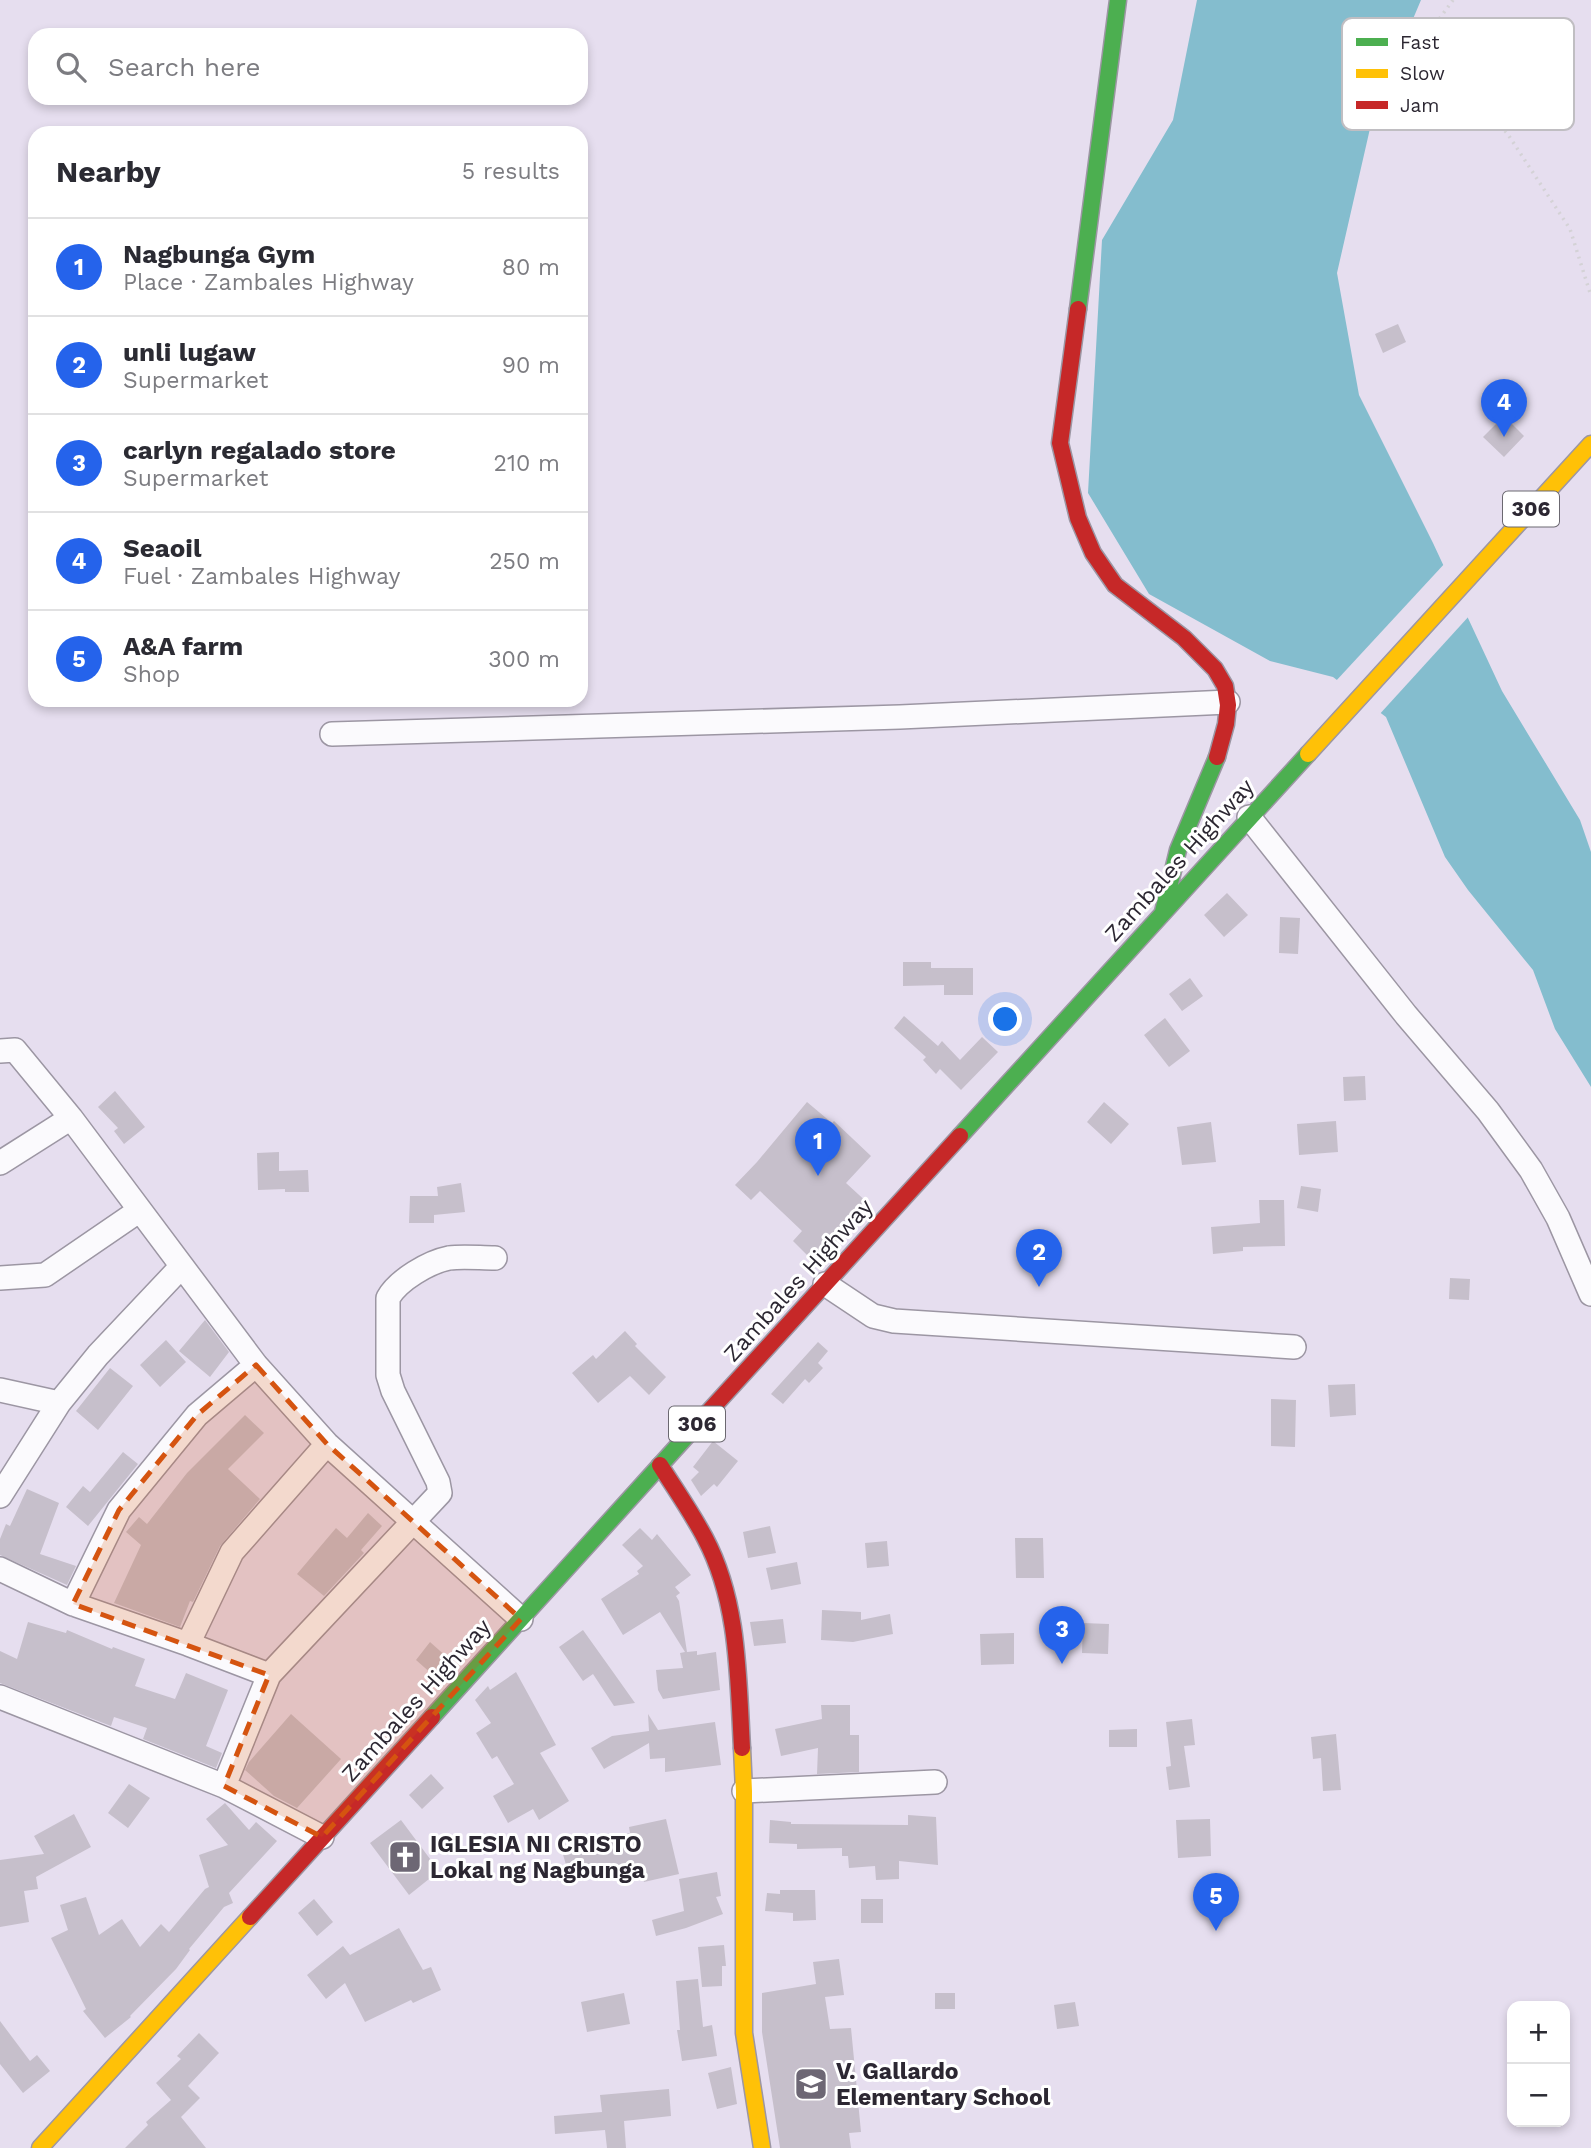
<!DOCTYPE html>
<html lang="en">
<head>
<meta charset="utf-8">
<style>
  :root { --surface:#fff; --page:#f2f2f3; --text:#2b2b33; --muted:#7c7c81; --line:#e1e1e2; --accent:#2563eb }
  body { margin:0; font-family:"Work Sans",sans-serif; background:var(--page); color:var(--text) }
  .controls { position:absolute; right:21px; bottom:21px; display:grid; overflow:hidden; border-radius:14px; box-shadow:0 4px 10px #0003 }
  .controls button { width:63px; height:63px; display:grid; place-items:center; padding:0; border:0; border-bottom:2px solid var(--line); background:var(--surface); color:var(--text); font:35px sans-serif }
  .you { position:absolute; left:1006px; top:1020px; width:24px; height:24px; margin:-18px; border:5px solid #fff; border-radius:50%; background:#1a73e8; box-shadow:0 0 0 10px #1a73e833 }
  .badge { display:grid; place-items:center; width:46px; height:46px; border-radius:50%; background:var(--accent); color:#fff; font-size:23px; font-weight:700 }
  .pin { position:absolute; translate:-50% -58px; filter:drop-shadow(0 2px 4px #0008) }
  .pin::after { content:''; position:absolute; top:37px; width:24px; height:21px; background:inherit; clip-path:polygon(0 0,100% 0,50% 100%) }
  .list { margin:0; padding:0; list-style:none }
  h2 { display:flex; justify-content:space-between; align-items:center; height:91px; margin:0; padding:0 28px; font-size:30px }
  h2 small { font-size:23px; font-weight:400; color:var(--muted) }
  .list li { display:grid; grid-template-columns:46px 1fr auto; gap:21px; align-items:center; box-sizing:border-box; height:98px; padding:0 28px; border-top:2px solid var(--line) }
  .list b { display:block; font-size:26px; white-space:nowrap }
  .list p { margin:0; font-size:23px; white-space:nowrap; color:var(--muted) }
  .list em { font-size:23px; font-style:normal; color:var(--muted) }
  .icon { flex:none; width:38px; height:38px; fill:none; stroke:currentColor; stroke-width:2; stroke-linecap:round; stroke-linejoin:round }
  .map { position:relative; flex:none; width:1591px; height:2148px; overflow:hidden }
  .search { position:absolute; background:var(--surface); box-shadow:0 4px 10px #0003; left:28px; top:28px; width:560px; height:77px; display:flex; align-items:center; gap:18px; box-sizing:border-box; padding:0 24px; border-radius:21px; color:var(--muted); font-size:26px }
  .panel { position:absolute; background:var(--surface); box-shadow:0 4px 10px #0003; left:28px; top:126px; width:560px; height:581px; border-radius:21px }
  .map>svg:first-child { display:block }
</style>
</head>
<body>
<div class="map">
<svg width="1591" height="2148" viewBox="0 0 1591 2148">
  <rect width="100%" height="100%" fill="#e6deef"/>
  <path fill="#84bdce" d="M1197 0H1421L1374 111 1337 273 1359 395 1433 543 1502 691 1580 820 1591 852V1087L1555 1029 1533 970 1468 890 1445 857 1386 717 1333 677 1270 661 1149 594 1088 493 1102 240 1173 120Z"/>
  <path fill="#e6deef" d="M1446 562 1470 615 1378 716 1335 682Z"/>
  <path fill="#c6bfcb" d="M1398 324 1406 342 1383 353 1375 334Z
    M1504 416 1524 436 1504 457 1483 437Z
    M1227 893 1248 915 1224 937 1204 915Z
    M1280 917 1300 918 1298 954 1279 953Z
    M903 962H931V968H973V995H944V985L903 986Z
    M1190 978 1203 996 1182 1011 1169 994Z
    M904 1016 938 1046 942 1041 960 1060 982 1037 998 1052 961 1090 940 1069 936 1074 923 1060 926 1057 894 1028Z
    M1165 1018 1190 1051 1169 1067 1144 1035Z
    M1365 1076 1366 1100 1344 1101 1343 1077Z
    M115 1091 145 1127 124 1144 114 1131 118 1128 98 1107Z
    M807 1102 832 1123 834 1121 871 1156 846 1183 870 1205 816 1264 793 1241 802 1231 760 1191 751 1200 735 1185 757 1162Z
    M1104 1102 1129 1124 1111 1144 1087 1122Z
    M1336 1121 1338 1152 1299 1155 1297 1124Z
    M1211 1122 1216 1162 1182 1165 1177 1127Z
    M279 1152V1171L308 1170 309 1192H285V1189L258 1190 257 1153Z
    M461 1183 465 1212 434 1215V1223H409L410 1196H438L437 1187Z
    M1301 1186 1321 1189 1318 1212 1297 1208Z
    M1259 1200H1284L1285 1246 1243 1247V1251L1213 1254 1211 1227 1260 1223Z
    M1450 1278 1470 1279 1469 1300 1449 1299Z
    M205 1320 229 1352 210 1377 179 1351Z
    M625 1331 637 1344 635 1346 666 1377 649 1395 630 1376 598 1403 572 1373 593 1355 596 1359Z
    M166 1340 186 1362 160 1387 140 1365Z
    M818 1342 828 1351 818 1363 823 1368 809 1383 805 1379 783 1404 771 1394Z
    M110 1368 133 1386 98 1430 76 1411Z
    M1355 1384 1356 1415 1330 1417 1328 1385Z
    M1271 1399 1296 1400 1295 1447 1271 1446Z
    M245 1415 264 1433 228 1469 260 1499 220 1546 193 1602 190 1601 180 1627 114 1603 141 1545 126 1532 139 1517 147 1524 187 1473Z
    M713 1441 738 1461 717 1487 714 1484 701 1496 691 1480 699 1472 693 1467Z
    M123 1452 138 1464 88 1526 66 1507 83 1486 90 1492Z
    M27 1489 59 1503 40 1554 76 1566 67 1585 0 1555V1539L6 1524 10 1526Z
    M368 1513 382 1526 361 1550 364 1553 324 1596 297 1574 336 1528 347 1538Z
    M770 1526 776 1553 748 1558 743 1532Z
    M640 1528 652 1540 657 1534 691 1575 675 1587 680 1593 676 1596 679 1601 687 1652 697 1651V1655L716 1652 720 1690 663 1699 658 1690 656 1670 683 1668 680 1653 685 1652 660 1612 623 1635 601 1599 639 1574 637 1571 643 1566 622 1545Z
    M1015 1538H1043L1044 1578H1016Z
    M887 1541 889 1566 867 1568 865 1543Z
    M797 1562 801 1584 771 1590 766 1568Z
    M822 1610 861 1612V1620L890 1614 893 1634 853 1642 821 1640Z
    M783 1619 786 1643 754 1646 750 1622Z
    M28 1622 66 1633 67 1630 112 1649 113 1647 145 1659 135 1686 175 1699 186 1673 228 1690 206 1746 222 1753 216 1768 143 1739 147 1728 114 1717 111 1726 0 1683V1651L17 1659Z
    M1083 1623 1109 1624 1108 1654 1082 1653Z
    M583 1630 613 1672 635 1703 614 1706 593 1674 583 1681 559 1647Z
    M1014 1633V1664L981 1665 980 1634Z
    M430 1642 448 1658 433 1675 416 1660Z
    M516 1672 556 1745 540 1753 569 1801 539 1820 533 1809 508 1823 493 1796 514 1784 497 1756 492 1759 476 1733 491 1723 475 1700 488 1686 490 1690Z
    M821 1705H850V1735H859V1772L817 1774 818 1748 781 1756 775 1729 822 1719Z
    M291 1714 341 1759 297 1808 274 1796 245 1770 249 1762Z
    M648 1714 658 1730 715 1722 721 1765 665 1772V1758L650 1759 649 1743 604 1769 591 1748 612 1736 649 1731Z
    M1192 1719 1195 1745 1184 1746 1190 1787 1169 1790 1166 1767 1171 1766 1166 1722Z
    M1137 1729V1747H1109V1730Z
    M1336 1734 1341 1790 1323 1791 1321 1758 1313 1759 1311 1737Z
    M431 1774 444 1788 422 1809 409 1795Z
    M129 1784 150 1798 128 1828 108 1813Z
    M225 1803 249 1830 256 1822 277 1841 229 1893 233 1903 224 1907 189 1949 190 1950 176 1969 130 2016 131 2017 105 2038 83 2011 86 2009 51 1938 68 1930 60 1905 86 1897 99 1935 122 1919 140 1947 161 1924 169 1932 205 1889 209 1887 199 1855 228 1845 206 1819Z
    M74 1814 91 1847 36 1877 38 1889 24 1891 29 1922 0 1927V1860L44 1854 34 1836Z
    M908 1815 936 1817 938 1865 899 1861V1879L876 1880 875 1866 849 1868 848 1856H842V1848L797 1849V1844L769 1843 770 1820 791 1822V1824L908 1825Z
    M666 1819 679 1874 644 1882 638 1864 571 1882 562 1851 630 1833 629 1827Z
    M1210 1819 1211 1856 1178 1858 1176 1820Z
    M401 1820 439 1871 409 1895 370 1843Z
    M717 1872 721 1896 716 1897 723 1914 686 1928 656 1936 652 1920 684 1911 679 1879Z
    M780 1890H815L816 1920 793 1921V1913L765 1911 767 1893 780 1894Z
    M314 1899 333 1922 317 1936 298 1913Z
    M861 1899H883V1923H861Z
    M399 1928 423 1970 431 1967 441 1990 413 2003 411 2000 365 2022 345 1983 326 1999 307 1975 343 1946 350 1955Z
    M724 1945 726 1966H722V1986L702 1987 698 1947Z
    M839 1959 844 1995 825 1997 830 2029 851 2028 861 2132 849 2133 851 2148H780L762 2032V1993L816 1984 813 1962Z
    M698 1979 703 2027 712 2025 717 2056 682 2061 677 2030H680L676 1981Z
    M624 1993 630 2024 587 2032 581 2002Z
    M935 1993H955V2009H935Z
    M1075 2002 1079 2026 1057 2029 1054 2005Z
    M0 2021 30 2061 37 2055 50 2071 23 2093 0 2064Z
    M199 2033 219 2053 188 2086 200 2098 181 2117 206 2148H125L148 2125 146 2122 171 2100 156 2083 181 2059 177 2056Z
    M731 2067 737 2104 717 2109 708 2073Z
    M669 2089 671 2116 624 2121 626 2148H607L605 2130 555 2134 554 2116 602 2112 600 2095Z"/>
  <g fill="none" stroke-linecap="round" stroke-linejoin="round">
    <defs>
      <path id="street" d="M332 734 900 717 1228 702
        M1249 817 1406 1015 1488 1111 1531 1170 1558 1218 1591 1294
        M0 1051 15 1050 71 1118 256 1365 327 1444 521 1619
        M0 1163 71 1118
        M0 1278 45 1275 140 1210
        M825 1284 873 1316 894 1321 1294 1347
        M0 1390 59 1403
        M0 1496 59 1403 98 1355 181 1267
        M0 1569 73 1604 188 1644 269 1675
        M73 1604 119 1510 197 1415 256 1365
        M188 1644 232 1552 327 1444
        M0 1697 224 1786 322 1837
        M224 1786 269 1675 440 1493 438 1482 393 1391 388 1375V1298C398 1280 429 1262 449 1258 463 1256 480 1258 495 1258
        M744 1791 935 1782"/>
      <path id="fast" d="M1078 309 1118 0
        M1163 912 1178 850 1217 757
        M960 1136 1308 754
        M432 1717 693 1429"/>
      <path id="slow" d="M1308 754 1591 444
        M742 1748 744 1791V2033L762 2148
        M40 2148 250 1917"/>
      <path id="jam" d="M1078 309 1060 443 1078 518 1093 553 1115 585 1184 638 1215 669 1225 686 1228 705 1226 724 1217 757
        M693 1429 960 1136
        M660 1465C675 1489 692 1513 705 1538 739 1602 738 1677 742 1748
        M250 1917 432 1717"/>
    </defs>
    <use href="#street" stroke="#9c96a3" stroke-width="26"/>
    <use href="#fast" stroke="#9c96a3" stroke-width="19"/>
    <use href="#slow" stroke="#9c96a3" stroke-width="19"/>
    <use href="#jam" stroke="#9c96a3" stroke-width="19"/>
    <path stroke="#d4d2d6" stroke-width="3.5" stroke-dasharray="2 5" stroke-linecap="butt" d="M1453 0 1421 44 1507 133 1570 229 1591 296"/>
    <use href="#street" stroke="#fbfafd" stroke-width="23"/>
    <use href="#fast" stroke="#4caf50" stroke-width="16"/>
    <use href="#slow" stroke="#ffc107" stroke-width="16"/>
    <use href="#jam" stroke="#c62828" stroke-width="16"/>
  </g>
  <path fill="#d55410" fill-opacity="0.2" stroke="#d55410" stroke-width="5" stroke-dasharray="14 9" stroke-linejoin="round" d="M256 1365 327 1444 521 1619 322 1837 224 1786 269 1675 73 1604 119 1510 197 1415Z"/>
  <defs>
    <symbol id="church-square" viewBox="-11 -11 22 22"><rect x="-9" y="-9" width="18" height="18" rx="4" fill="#6d6774" stroke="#fff"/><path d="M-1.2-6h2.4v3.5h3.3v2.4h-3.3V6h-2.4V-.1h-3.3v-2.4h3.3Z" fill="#fff"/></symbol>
    <symbol id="school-square" viewBox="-11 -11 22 22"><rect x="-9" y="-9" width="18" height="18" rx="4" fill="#6d6774" stroke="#fff"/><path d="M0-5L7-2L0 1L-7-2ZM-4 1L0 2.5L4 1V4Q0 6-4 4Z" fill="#fff"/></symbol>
  </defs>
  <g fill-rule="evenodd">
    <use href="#church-square" x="386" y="1838" width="38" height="38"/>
    <use href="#school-square" x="792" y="2065" width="38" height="38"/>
  </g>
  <g text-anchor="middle" stroke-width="6" stroke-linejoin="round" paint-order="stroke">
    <g fill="#fff" stroke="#6b6870" stroke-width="2">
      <rect x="1503" y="491.5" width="56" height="35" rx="5"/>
      <rect x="669" y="1406.5" width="56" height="35" rx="5"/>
    </g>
    <g font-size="21" font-weight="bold" fill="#2c2732">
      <text x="1531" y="516">306</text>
      <text x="697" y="1431">306</text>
    </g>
    <g font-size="23" fill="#2c2732" stroke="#fff">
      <text transform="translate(1179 860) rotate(-48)" y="8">Zambales Highway</text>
      <text transform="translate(798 1280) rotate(-48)" y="8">Zambales Highway</text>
      <text transform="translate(416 1700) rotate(-48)" y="8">Zambales Highway</text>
    </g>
    <g font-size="23" font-weight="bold" fill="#2c2732" stroke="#fff" text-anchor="start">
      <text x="430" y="1852">IGLESIA NI CRISTO<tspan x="430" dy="26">Lokal ng Nagbunga</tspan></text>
      <text x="836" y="2079">V. Gallardo<tspan x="836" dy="26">Elementary School</tspan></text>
    </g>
  </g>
  <rect x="1342" y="18" width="232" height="112" rx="10" fill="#fff" stroke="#c0bec2" stroke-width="2"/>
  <rect x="1356" y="38" width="32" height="8" fill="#4caf50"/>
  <rect x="1356" y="69" width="32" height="9" fill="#ffc107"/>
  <rect x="1356" y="101" width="32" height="8" fill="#c62828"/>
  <g font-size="19" fill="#2c2732">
    <text x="1400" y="49">Fast</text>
    <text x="1400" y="80">Slow</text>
    <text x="1400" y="112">Jam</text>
  </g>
</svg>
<div class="controls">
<button>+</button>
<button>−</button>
</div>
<div class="you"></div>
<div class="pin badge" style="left:818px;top:1176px">1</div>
<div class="pin badge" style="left:1039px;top:1287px">2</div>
<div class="pin badge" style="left:1062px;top:1664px">3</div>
<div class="pin badge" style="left:1504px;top:437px">4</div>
<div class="pin badge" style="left:1216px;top:1931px">5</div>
<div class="search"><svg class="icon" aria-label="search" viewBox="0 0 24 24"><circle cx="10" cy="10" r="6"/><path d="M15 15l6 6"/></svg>Search here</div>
<section class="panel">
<h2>Nearby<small>5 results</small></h2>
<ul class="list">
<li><span class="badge">1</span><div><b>Nagbunga Gym</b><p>Place · Zambales Highway</p></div><em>80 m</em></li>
<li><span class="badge">2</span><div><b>unli lugaw</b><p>Supermarket</p></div><em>90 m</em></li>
<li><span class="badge">3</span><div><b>carlyn regalado store</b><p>Supermarket</p></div><em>210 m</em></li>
<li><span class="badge">4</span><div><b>Seaoil</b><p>Fuel · Zambales Highway</p></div><em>250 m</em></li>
<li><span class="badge">5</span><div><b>A&amp;A farm</b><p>Shop</p></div><em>300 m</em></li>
</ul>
</section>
</div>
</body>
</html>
